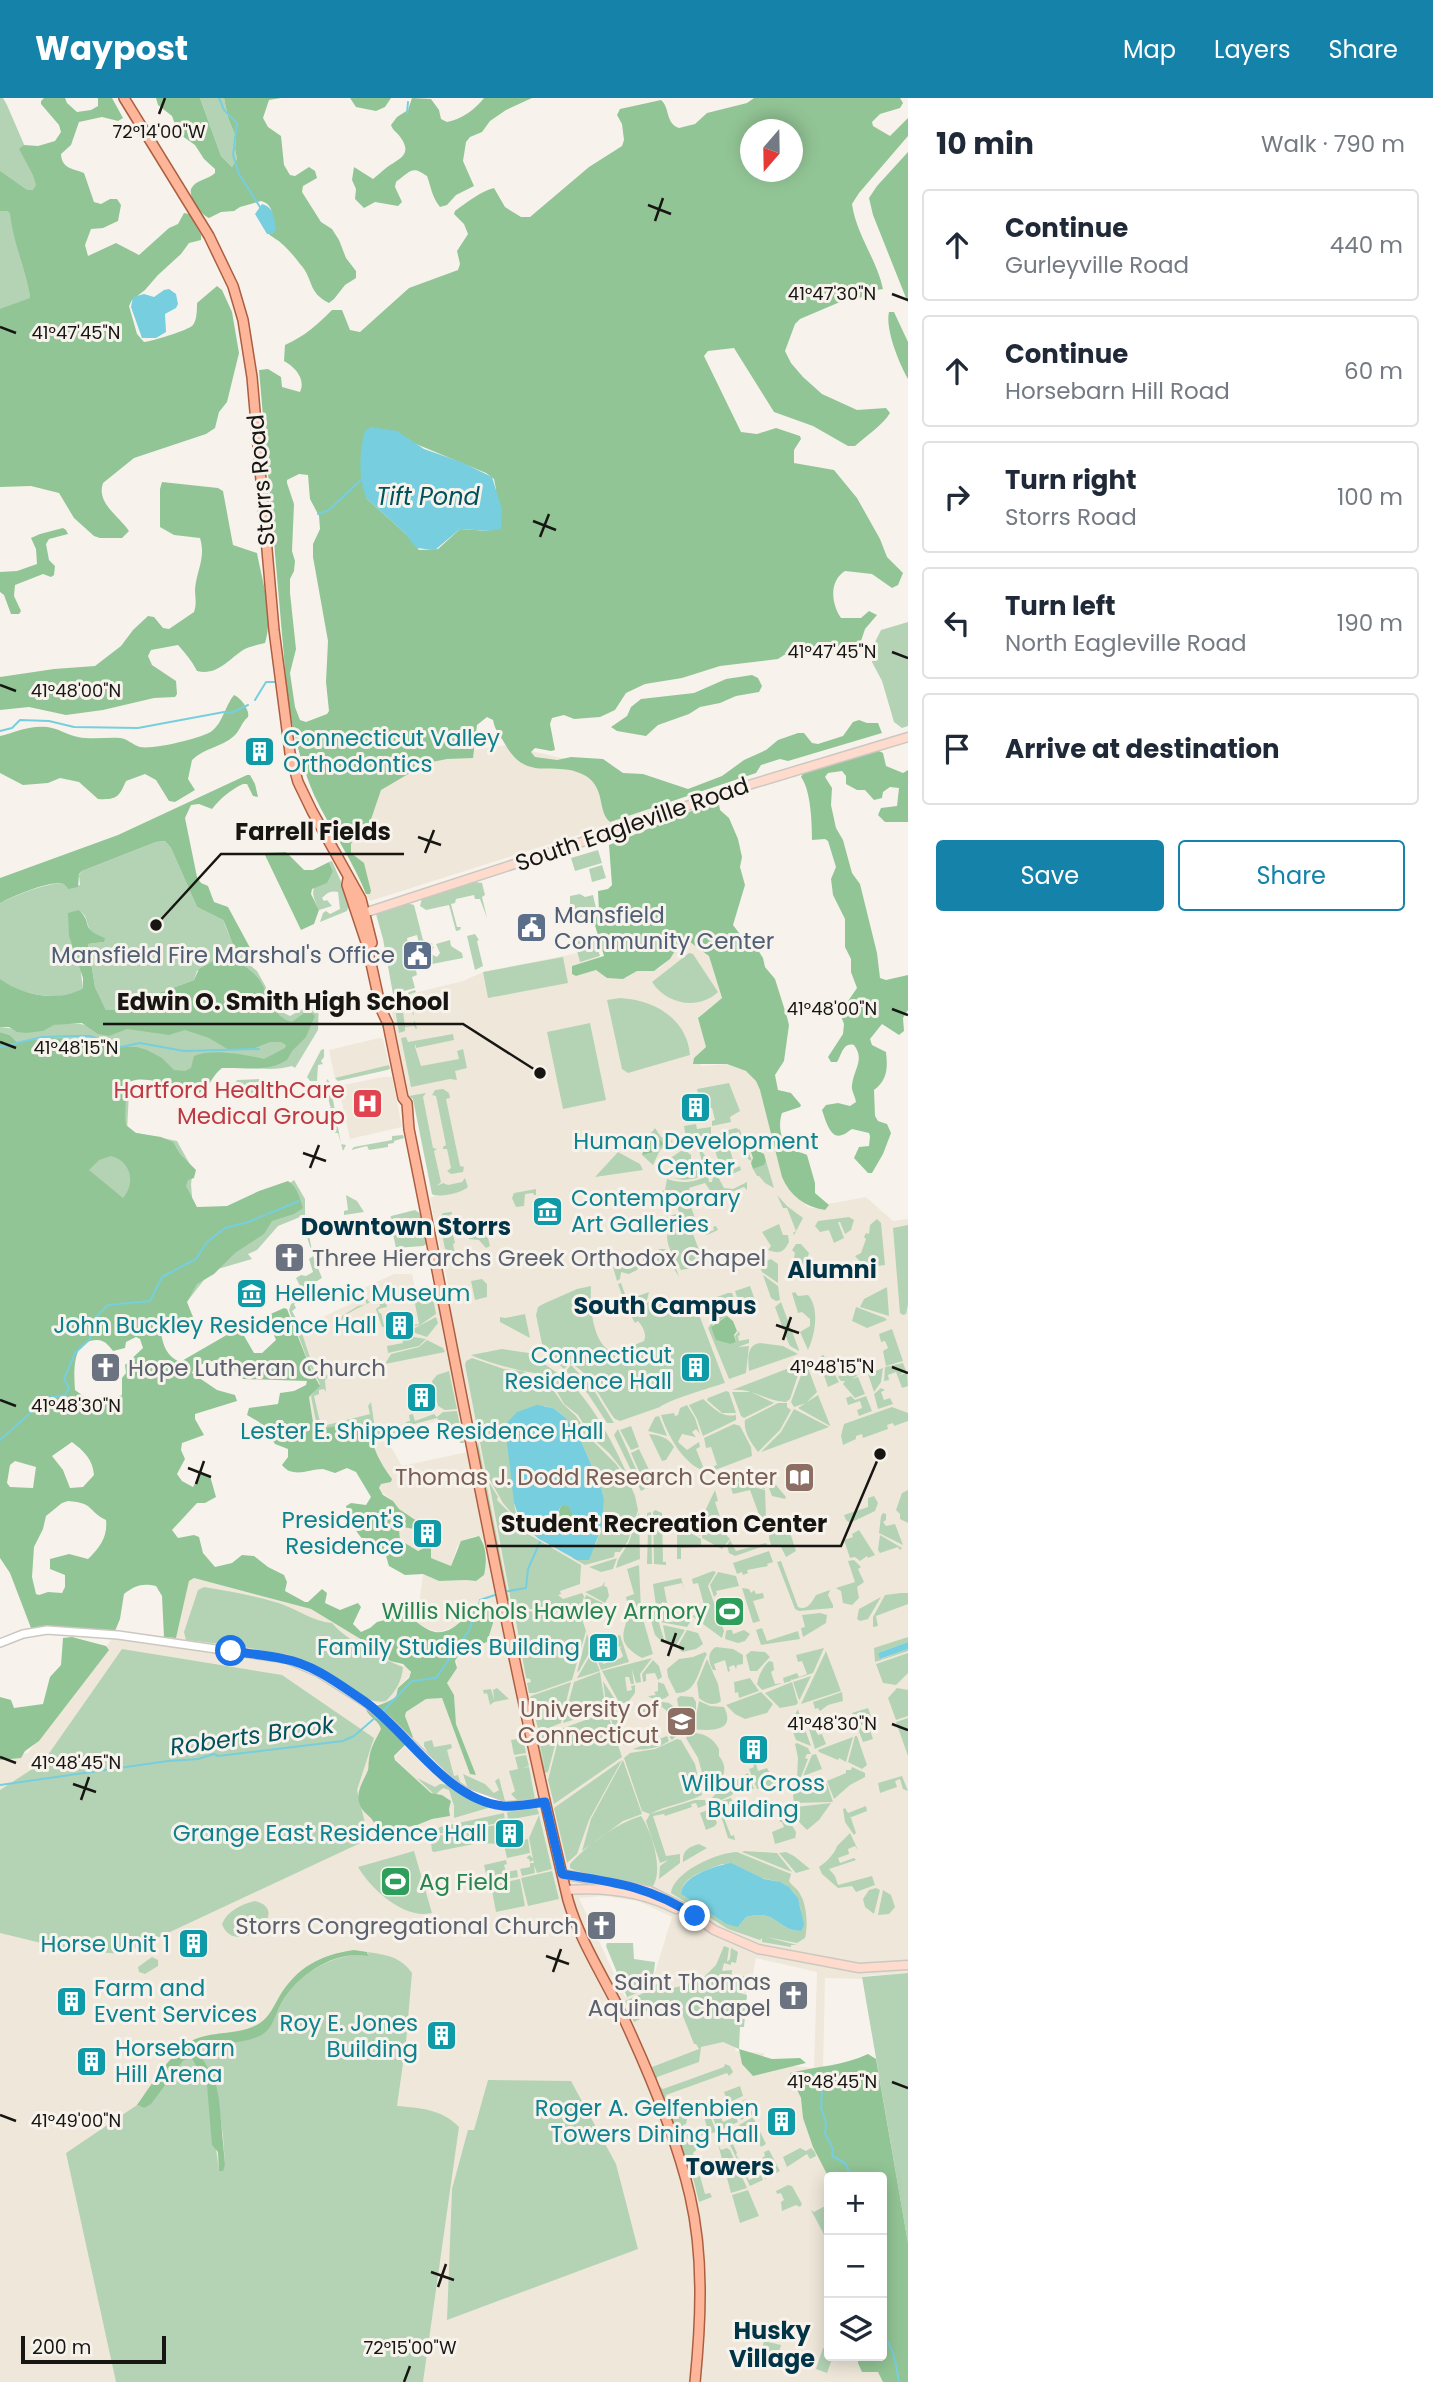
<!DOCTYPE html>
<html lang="en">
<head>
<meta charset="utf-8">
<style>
  :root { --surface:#fff; --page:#f6f6f7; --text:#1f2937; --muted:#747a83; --line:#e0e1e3; --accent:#1582aa }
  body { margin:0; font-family:Poppins,sans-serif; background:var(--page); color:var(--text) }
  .controls { position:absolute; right:21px; bottom:21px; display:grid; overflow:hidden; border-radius:7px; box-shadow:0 4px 18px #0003 }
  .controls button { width:63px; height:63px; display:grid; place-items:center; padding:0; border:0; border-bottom:2px solid var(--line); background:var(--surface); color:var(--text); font:35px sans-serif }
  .compass { position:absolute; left:740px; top:21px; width:63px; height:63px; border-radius:50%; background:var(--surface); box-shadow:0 4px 18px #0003; rotate:200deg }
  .scale { position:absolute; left:21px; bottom:18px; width:145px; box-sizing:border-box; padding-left:7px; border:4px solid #171613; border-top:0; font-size:19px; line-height:24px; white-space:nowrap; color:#171613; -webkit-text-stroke:5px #f7f3ec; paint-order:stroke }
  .stop { position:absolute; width:21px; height:21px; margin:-16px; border:5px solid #1a73e8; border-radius:50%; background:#fff }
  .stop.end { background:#1a73e8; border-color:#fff; box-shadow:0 2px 7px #0008 }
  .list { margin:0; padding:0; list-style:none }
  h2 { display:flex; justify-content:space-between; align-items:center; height:91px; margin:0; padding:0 28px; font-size:30px }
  h2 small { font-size:23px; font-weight:400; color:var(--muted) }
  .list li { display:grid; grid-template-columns:46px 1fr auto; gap:21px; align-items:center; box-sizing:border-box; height:112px; margin:0 14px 14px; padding:0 14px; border:2px solid var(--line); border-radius:7px }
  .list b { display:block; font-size:26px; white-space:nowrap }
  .list p { margin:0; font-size:23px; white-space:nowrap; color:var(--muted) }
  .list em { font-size:23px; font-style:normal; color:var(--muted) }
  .actions { display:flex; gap:14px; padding:21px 28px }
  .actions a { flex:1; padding:16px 0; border:2px solid var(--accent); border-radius:7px; text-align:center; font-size:24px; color:var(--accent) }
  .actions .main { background:var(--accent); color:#fff }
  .icon { flex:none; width:38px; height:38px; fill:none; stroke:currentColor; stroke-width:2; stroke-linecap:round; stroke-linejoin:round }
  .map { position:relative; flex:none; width:908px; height:2284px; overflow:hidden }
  header { display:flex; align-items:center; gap:42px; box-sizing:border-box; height:98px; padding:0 35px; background:var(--accent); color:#fff }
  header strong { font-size:33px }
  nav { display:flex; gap:38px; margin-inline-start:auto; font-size:24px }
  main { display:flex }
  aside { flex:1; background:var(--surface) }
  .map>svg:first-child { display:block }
</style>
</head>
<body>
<header>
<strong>Waypost</strong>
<nav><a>Map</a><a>Layers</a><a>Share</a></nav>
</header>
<main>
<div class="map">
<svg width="908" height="2284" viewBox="0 0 908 2284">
  <rect width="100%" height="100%" fill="#f7f3ec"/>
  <path fill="#efe8da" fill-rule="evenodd" d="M507 647 594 668 670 708 370 803 320 705 427 659Z
    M686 841 709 857 722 900 702 916 701 930 706 949 698 956 701 968 727 966 746 973 756 983 760 992 795 1098 808 1109 825 1112 829 1107 828 1106 866 1099 893 1123 908 1121V1875L863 1878V1881L825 1880 823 1975 879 1977 908 2149V2284H0V1659L28 1655 118 1533 176 1540 189 1483 194 1480 311 1511 377 1551 391 1563 407 1569 411 1576 398 1590 396 1599 388 1605 377 1606 368 1616 377 1622 381 1631 372 1649 369 1670 360 1690 358 1702 361 1709 373 1720 377 1729 375 1731 376 1737 417 1727 432 1721 450 1718 449 1711 451 1703 442 1697 431 1695 394 1660 413 1639 405 1618 406 1614 426 1601 442 1600 470 1676 476 1677 456 1626 454 1597 447 1585 457 1568 456 1561 461 1553 487 1544 495 1519 494 1511 485 1510 472 1513 458 1528 439 1534 426 1530 417 1524 423 1476 439 1483 466 1482 476 1483 486 1468 487 1457 483 1442 476 1438 464 1442 457 1449 451 1468 431 1460V1453H416L400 1442 399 1431 406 1430 415 1421 399 1411 393 1403 380 1393 379 1390 381 1386 392 1381 376 1357 370 1342 371 1333 359 1326 319 1331 314 1330 309 1299 317 1291 316 1280 296 1232 354 1204 350 1196 394 1176H412L416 1195 448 1187 430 1100 435 1098 432 1096 413 1001 409 999 392 915 410 896 463 883 483 874 578 855 580 863 604 858 572 868 576 878 596 872 609 880H626L637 873H650L660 870 670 861 678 848ZM460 1318 467 1354 402 1368 387 1342 415 1329ZM604 1798 638 1803 672 1819 651 1887 625 1899 579 1800ZM756 1860 817 1874 814 1970 763 1965 764 1955 735 1953 747 1892H750ZM829 2079H882V2258H829Z
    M379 940 383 941 390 971 338 983 335 981 329 952Z
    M383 979H392L402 1029 350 1041 338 988Z"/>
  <path fill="#b4d3b5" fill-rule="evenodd" d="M0 0H3L7 7 42 88 76 196 0 300Z
    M200 0H224L228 20 236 39 235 51 237 61 232 69 221 58Z
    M908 524V628L902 630 894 624 882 583 872 564 875 544 881 532Z
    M165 743 171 750 197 809 223 822 235 852 255 861 256 863 250 867 257 873 277 909 280 908 284 915 290 918 319 902 318 932 295 970 292 968C268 975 245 967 221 968L209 986 130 975 127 1033 177 1043 193 1072 191 1086 193 1111 226 1110 286 1088 294 1082 305 1101V1117L278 1128 257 1152 248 1156 252 1161 211 1173 186 1205 79 1126 59 942 46 940 17 944 10 937 0 934V929C14 930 24 935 39 933 45 933 48 928 54 927 61 925 82 925 88 928L243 868 210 865 197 873 194 882 113 912H106L95 889 88 846 104 844 90 833 85 818 79 812 81 875 83 890C59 906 24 895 0 885V805C15 798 49 783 65 786L67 790 80 787 79 777 82 773 156 744Z
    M598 752 602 765 575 773 571 760Z
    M332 763 350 804 347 813 320 824 323 815 326 813 330 816 340 811 338 794C330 792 326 796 322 800L324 803 327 802 332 808 319 812C307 787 314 790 333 773L329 764Z
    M602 767 606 780 592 784 589 771Z
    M475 784 482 785 485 797 482 799 487 820 480 801H475L474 797 456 801 455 805 451 806 457 829H461L460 832 456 833 449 807 426 812 420 808 422 800Z
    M580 796 585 799 593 797 596 810 587 815 586 818 577 820 574 812 570 808V798Z
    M407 805 414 807 423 842 433 846 424 852 422 847 416 848V846L419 845 417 837 407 840 408 847 411 849 408 851 413 872H416L417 877 412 879 415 890 393 896 383 841 376 816Z
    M475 836 479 842 477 843 483 868 475 872 467 838Z
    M594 837 600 858 580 864 574 842Z
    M450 842 451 848 462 855 463 860 427 867 424 854 434 848 431 856 437 859 440 855 436 846Z
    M689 855 693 856 718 894C698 913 666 906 652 884Z
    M563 859 568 885 488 900 483 874Z
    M415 892 416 894 410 896 414 918 411 913 403 914 405 928 414 927V922L417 930 416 931 414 928 405 929V933L399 935 395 911 409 894Z
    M620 900C654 902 687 920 690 957L628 975 622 971 607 902Z
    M590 925 606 1002 563 1011 547 934Z
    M453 936 454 942 416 950V946L415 949 421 968 459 961 457 953 463 951 467 970 455 973 457 982 450 981 411 989 401 940 406 939 408 944Z
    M324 951V959L321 963 323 966 318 967 317 983H310L307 979 321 952Z
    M389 967 390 971 387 972 338 983 335 980Z
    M260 981 259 994 234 1000 232 993 237 982Z
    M327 981 334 989 331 991 341 1046 346 1047 343 1053 338 1035H333L337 1030 334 1029 330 1009 332 1008H330L327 994 325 992Z
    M729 985 740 1013 730 1019 731 1024 712 1028V1023L715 1022 712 1010H707L706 1006 699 1003 697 991Z
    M443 991 449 995 450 1000 446 1001 460 1068 464 1069 463 1074 451 1076 447 1073 451 1070 447 1051H443V1049L446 1047 436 998 432 997 435 992Z
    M426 995 423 999 433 1050 437 1051 434 1053 441 1084 437 1088 443 1085 448 1087 462 1084 465 1080 468 1089C461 1095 440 1100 432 1096L413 1001 409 998Z
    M696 1026 697 1031 711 1029V1036L706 1039 685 1035 684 1028Z
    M655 1030 661 1039 673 1043 660 1052 653 1067 642 1057 654 1054 665 1045 656 1039 652 1034Z
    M736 1030 740 1032 752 1063 748 1061 739 1034 726 1038 733 1062 736 1065 726 1069C713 1061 713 1046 721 1034Z
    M403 1037 404 1040 394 1043V1045L388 1046V1049L369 1052 367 1048 351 1052 354 1049 392 1042V1038Z
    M699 1052H701L711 1066 704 1077C692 1083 680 1083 667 1078V1076C674 1083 687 1081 695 1075L702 1064Z
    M681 1053 687 1054 691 1057V1066L680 1071 669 1068V1061Z
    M618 1054 640 1066 643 1072 595 1079Z
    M766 1063 774 1090 765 1085 759 1078H757L753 1071 763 1067Z
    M719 1067 727 1074 740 1068 741 1072 726 1079 722 1073 716 1075 724 1090 733 1091 747 1084V1092L744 1089 719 1099V1102L713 1101 714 1098 705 1085 689 1090 690 1094 686 1096 700 1133 704 1132 706 1135 714 1132 713 1129 716 1128 718 1132 707 1137 701 1136 688 1123 681 1127 665 1132 662 1121 679 1115 675 1096 656 1099 655 1095 665 1092 667 1081C681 1086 696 1085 708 1077L709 1084H712L714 1072Z
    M536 1091V1097H534L533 1095 525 1096 524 1108 516 1109 512 1100 514 1095Z
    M346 1097 357 1103 364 1114 344 1117V1113L348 1112Z
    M777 1097 787 1108 803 1120 794 1137 793 1135 796 1133 787 1110H783Z
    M415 1112 422 1117 427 1146 423 1148 396 1150 390 1122 391 1118Z
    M452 1114V1116L449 1117 455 1145 453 1146 454 1152 458 1155 445 1151 439 1121 443 1115Z
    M849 1119 854 1122 851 1132 845 1136 840 1124H838L844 1140 834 1145 829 1132 820 1134 815 1128 818 1123Z
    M877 1121 881 1125 885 1167 871 1169 869 1173 861 1170 862 1166 855 1158 861 1155 866 1141 864 1139 866 1135 869 1136 870 1127Z
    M481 1124 482 1126H485L490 1148 486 1150 479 1142 469 1141 466 1127Z
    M689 1125 705 1168 681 1172C675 1160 664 1146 668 1134Z
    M779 1126 783 1137H788L789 1144C783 1155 780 1156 768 1152L771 1148 762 1134Z
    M908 1127V1206L906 1216 903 1217 900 1215 893 1130Z
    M309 1137 313 1158 322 1180 304 1191 300 1188 296 1180 301 1177 306 1178 313 1174 309 1161 313 1158 307 1139Z
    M796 1146H801L809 1155 803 1175 791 1176 795 1155 792 1152Z
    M660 1151H665L671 1156 679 1179 670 1164 665 1165 659 1171 643 1163V1158Z
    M638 1159 641 1165 637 1172 629 1176 621 1174 620 1181 617 1183 613 1169Z
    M771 1161 778 1166V1185L762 1174 759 1166Z
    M763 1177 778 1188 780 1202 776 1203 771 1200Z
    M482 1181 487 1186V1199L475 1202 471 1183Z
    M621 1185 627 1202 649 1194 647 1202 627 1210 618 1186Z
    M591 1188C590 1209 592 1248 615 1255L644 1243C647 1236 643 1229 638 1223L635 1225 628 1212 660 1200 681 1212 688 1210 698 1214 725 1285C712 1289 666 1303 660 1309L620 1323 615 1321C604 1308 587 1268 569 1266L564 1271 543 1251 536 1217 538 1209 543 1206 577 1191Z
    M750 1188 756 1205 753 1209 738 1202 735 1193Z
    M887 1189 889 1218 860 1209 864 1201Z
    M402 1192 388 1195 389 1199 385 1201 387 1209 378 1211 379 1215H381L384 1228H387L382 1229 376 1211 380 1208 379 1201C366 1205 357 1211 345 1217V1221L341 1222 342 1218 358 1208 367 1206 365 1202 367 1201 369 1204 388 1199 387 1195Z
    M795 1194 798 1198 808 1197C820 1210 815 1237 808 1252L800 1234 810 1228V1221L802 1214 798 1215 792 1195Z
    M310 1195 317 1196 318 1202 316 1199 312 1201 310 1197 294 1206 296 1210 292 1213 299 1226 315 1275 319 1274 320 1278 331 1276 325 1282 326 1294 324 1291 319 1292V1296L314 1298 320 1324H325L327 1327 370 1316 368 1308 371 1304 375 1331H379L381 1336 405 1331 406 1324 410 1323 409 1317 413 1316 415 1323 434 1316 437 1319 443 1314 457 1313 464 1345H460L456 1328 440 1331 442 1327 437 1320 414 1326 406 1333 375 1338 374 1334 363 1330 356 1325 324 1331 317 1329 311 1298 320 1286 309 1266 289 1212 291 1206Z
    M728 1195H732L740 1215 736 1218 720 1212 723 1200 711 1205 708 1202Z
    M429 1198 433 1200 436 1216 420 1227 406 1230 405 1228 419 1226 414 1201Z
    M781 1204 799 1252V1253L790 1248 788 1244 775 1209Z
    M856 1209 885 1220 887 1222 867 1230 852 1223Z
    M719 1215 727 1218 712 1227 731 1246 736 1244 735 1238 739 1233 740 1237 738 1238 739 1243 749 1241V1245L738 1249 749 1248 746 1275 729 1281 708 1230Z
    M525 1216 530 1240 500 1224V1219L505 1220Z
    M436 1219 438 1225 427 1239 409 1233Z
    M400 1229 403 1235H408V1238L426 1241 419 1248 388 1255 387 1248 403 1245Z
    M892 1231 903 1263 886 1268 883 1253 888 1250 885 1243 881 1244 879 1236Z
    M427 1242 443 1250 445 1254 385 1266 391 1256 419 1249Z
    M760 1245 783 1248 798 1256 749 1273C748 1261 746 1247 760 1245Z
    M502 1251 529 1255 560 1277C546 1281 484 1264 471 1257Z
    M824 1257 827 1272 832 1271 839 1284 828 1289 820 1266 821 1258Z
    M472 1260 504 1271 522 1273 539 1280 541 1286 546 1285 554 1293 563 1306 576 1318 592 1342 616 1366 629 1384 635 1398 638 1412 628 1443 620 1454H615L614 1459 585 1467 543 1444 572 1460 595 1448 603 1426 604 1401 601 1389 581 1343 566 1320 553 1310 544 1308 514 1390C512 1415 519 1427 540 1440L518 1428 514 1418 503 1405 486 1375 465 1267 466 1263Z
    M802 1265 790 1301 786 1304C766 1303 752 1290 732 1292Z
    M903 1265 906 1273 899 1277 907 1275 908 1288 902 1290 896 1274 888 1277 889 1282 884 1283 885 1269Z
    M571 1267 592 1289 614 1325H607L588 1296 566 1273Z
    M804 1269 808 1270 817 1294 806 1305 794 1309 791 1304Z
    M850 1270H853L857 1278 852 1281 858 1279 865 1296 855 1300 843 1286 845 1283H841L838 1279 843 1275 845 1278 851 1276Z
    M883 1270 881 1284 874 1294 868 1276Z
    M449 1273 457 1311 445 1312 438 1308 432 1283 437 1277Z
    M562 1277C593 1304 612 1343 629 1380L609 1355 593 1341 578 1317 564 1306 556 1292 544 1282Z
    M881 1290 885 1292 881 1294 884 1302 890 1300 893 1306 878 1311 874 1296Z
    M726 1293 729 1294 736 1315H722L707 1302 708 1300Z
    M732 1294H751L774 1305 744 1320 741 1318Z
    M818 1297 830 1327V1328L798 1310Z
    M851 1298 855 1302 866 1298 872 1313 859 1318 857 1312 862 1310 860 1303 848 1307 846 1300Z
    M703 1301C714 1310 721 1320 736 1317V1322L703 1338 697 1321 689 1307Z
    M778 1305H787V1309L791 1312 780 1332 758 1354C751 1345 743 1333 745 1322Z
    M687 1307 695 1320 700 1336 696 1331 692 1334 696 1339 682 1336 678 1344 687 1352 699 1344 700 1349 696 1351 704 1371H708L710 1374C686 1372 668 1338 661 1317L674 1315 675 1318 678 1317 680 1310Z
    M892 1309 908 1315V1323L894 1328 893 1325 887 1327 888 1331 863 1340 862 1336 856 1338V1341L843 1347 841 1338 844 1326Z
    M794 1311 829 1329 761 1354 781 1334Z
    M659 1318 667 1338 648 1333 655 1319Z
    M734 1326 740 1328 751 1349 752 1358 715 1372 714 1368 717 1367 711 1349 706 1350 704 1340Z
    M631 1328 639 1349 631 1352 620 1332Z
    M618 1331 645 1391 641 1393 614 1337Z
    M649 1336C659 1337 668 1339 674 1349L666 1362 662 1363Z
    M478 1344 511 1511 508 1509 478 1354Z
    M639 1351 653 1380 647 1391 631 1355Z
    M757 1373 765 1391 734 1383V1382Z
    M767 1376 786 1399 785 1401 772 1398 764 1377Z
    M731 1383 765 1392 766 1420 761 1422 750 1392 733 1396 729 1384Z
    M489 1384 498 1399 497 1402 512 1417 516 1429 581 1467 580 1486 560 1493 561 1496 558 1497 563 1501 582 1495 584 1498 580 1516 512 1509Z
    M715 1392 718 1403 715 1404 720 1419 712 1422 704 1415Z
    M908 1392V1425L900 1421V1416L896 1412 902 1395Z
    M874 1398 878 1405 875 1413 850 1425 846 1422 844 1417 868 1409V1400Z
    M655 1412 662 1415 663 1464H666V1467L654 1466 653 1414Z
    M639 1414 640 1461 616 1470 618 1462 629 1444Z
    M651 1414 652 1466H647L648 1433 647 1415Z
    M883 1415 886 1416V1422L883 1424 886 1428 895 1426 903 1447 879 1435 881 1418Z
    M703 1419 710 1424 705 1432 712 1424 722 1421 727 1438 730 1441 722 1451 702 1440Z
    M780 1419 786 1422 796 1453 786 1459 781 1449 771 1447 769 1440 770 1423Z
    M700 1421V1438L681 1426 682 1424Z
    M680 1428 701 1441V1449L681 1450V1461H677V1430Z
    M859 1432 875 1457 868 1460 867 1458 860 1463 855 1459 850 1460 844 1442 853 1439 852 1436Z
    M880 1437 902 1450 900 1452 898 1449 880 1455 878 1452Z
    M730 1442 736 1453 766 1445 767 1447 735 1458 729 1455 727 1447Z
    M769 1453 773 1464 767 1466 768 1468 747 1472 748 1475 743 1477 742 1474 737 1476 733 1465Z
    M617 1460 613 1471 601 1474 589 1469Z
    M854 1462 861 1469 858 1471 864 1484 857 1489 859 1500 852 1507 843 1505 841 1493 836 1490 855 1484 848 1463Z
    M781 1463 798 1509C807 1513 812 1504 816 1497L830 1492 828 1497 833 1507V1510L799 1513 795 1511 777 1464Z
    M639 1467 641 1512 625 1515 629 1513 626 1499 634 1496 627 1471Z
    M713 1473 716 1474 708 1488 724 1533 722 1540 692 1518 706 1514 698 1485 693 1486 692 1481Z
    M718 1474 736 1478 739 1488 716 1493 717 1496 714 1499 710 1487Z
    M681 1480 685 1493 682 1485 664 1489 667 1505 662 1504 663 1507 656 1508 653 1486Z
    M605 1483 604 1488 607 1489 609 1498 605 1505 585 1494 602 1488Z
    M204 1489C228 1493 252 1497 275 1504 294 1509 313 1524 332 1525 345 1541 384 1562 403 1569 402 1583 396 1593 386 1603 364 1608 344 1582 324 1573 282 1552 233 1547 186 1542L184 1534 198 1492Z
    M742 1490 749 1491 751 1495 754 1492 756 1496 763 1495 764 1500 753 1503 760 1523 753 1525Z
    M901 1495H908V1506L876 1518 878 1528 873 1529V1519L885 1497Z
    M586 1497 605 1506 596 1518 582 1516V1507Z
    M881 1499 868 1521 860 1523 857 1521 859 1511Z
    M668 1508 671 1524 689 1520V1511L691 1523 687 1529 660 1524 657 1511 663 1509 664 1511Z
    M655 1511 664 1542 663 1545 655 1537 648 1512Z
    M514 1512 581 1518 586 1533 572 1582 535 1595H529L527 1585 531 1584 530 1581 526 1580Z
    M641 1514 653 1556 642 1560C620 1547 620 1540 629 1517Z
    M820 1515 827 1517 826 1525 803 1539 801 1530 805 1529 802 1517Z
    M663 1527 685 1532 676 1547 666 1543Z
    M762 1530 767 1543 798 1533 800 1541 761 1547 756 1532Z
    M687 1532 698 1535 703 1546 696 1551 682 1554 678 1550V1548Z
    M728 1532H732L733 1536 744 1532 750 1536 745 1543 738 1545 725 1541 726 1533Z
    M587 1536 592 1550 579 1573 577 1574Z
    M620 1537 629 1564 601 1572 595 1555 599 1553 603 1566 621 1560 623 1558 620 1550 622 1548 609 1553 605 1542Z
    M908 1539V1544L878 1555 881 1561 908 1551V1553L875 1564 874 1550Z
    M716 1549 733 1551 743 1557V1566L737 1567 736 1571 734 1567 729 1569 730 1573 728 1574 725 1562 714 1566 716 1572H713C708 1564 707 1554 716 1549Z
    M824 1550 813 1575 792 1582 791 1581V1583L784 1585 783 1580 797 1575 799 1579 807 1576 802 1563 798 1564 796 1557Z
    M122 1551 282 1577 374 1640 357 1692 369 1741 123 1856 70 1852 0 1835V1692L43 1664Z
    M751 1553 765 1554 770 1559 757 1573H750L746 1557Z
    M826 1553 841 1593 801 1606Z
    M592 1554 600 1573 578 1580H577Z
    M705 1554 707 1556C698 1572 697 1596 676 1595L668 1579 667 1571 679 1561 693 1559Z
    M908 1555V1575L896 1587 883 1585 876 1566Z
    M652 1560 640 1576 641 1584 636 1585 632 1571 634 1586H631L629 1579H625L627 1593 632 1592 631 1588 635 1587V1595L628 1604 620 1606 602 1573Z
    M707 1561 718 1586 721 1603C714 1609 705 1605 699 1600L697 1585Z
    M653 1562 659 1568 662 1579 658 1582 655 1575 646 1576V1583L643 1584 642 1576Z
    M769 1563 773 1564 774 1572 771 1574 775 1586 783 1585 762 1592 757 1586C759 1576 763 1569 769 1563Z
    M600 1574 606 1612 563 1625 574 1584Z
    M811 1578 800 1601 799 1602 793 1584Z
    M750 1580 759 1593 739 1600 738 1594 735 1595 734 1584Z
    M603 1583 618 1606 619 1609 613 1612 620 1610V1612L615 1616 627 1648 618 1644 606 1605Z
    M571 1584 561 1625 539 1634 530 1600 531 1598Z
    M658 1584 664 1586 669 1597C664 1603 654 1603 648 1598L656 1597 654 1594 658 1593Z
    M792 1584 798 1605 796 1607 780 1610 765 1595Z
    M497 1590 509 1601 494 1604 490 1607 487 1595 484 1596 483 1592 491 1591 494 1602 493 1592Z
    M897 1590 908 1592V1618L896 1622 888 1600Z
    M761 1594 773 1606 767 1615 745 1621 735 1616 726 1607Z
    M842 1594 843 1603 828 1607 820 1613 818 1610 815 1611 813 1604Z
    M680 1598 693 1599 696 1604V1612L686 1632 683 1633 677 1601Z
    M699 1603 710 1608 724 1609C738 1637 704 1632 688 1631L697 1613Z
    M663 1604 669 1605 673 1608 678 1636 672 1642 669 1639 674 1637 666 1612 662 1609 658 1611 662 1606 657 1611 654 1610 657 1605Z
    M637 1606C646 1607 654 1608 652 1619L642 1621 635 1610Z
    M868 1610 872 1621 860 1628 862 1633 870 1632 873 1641 863 1644 852 1615Z
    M798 1611V1612L811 1648 796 1642 790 1626Z
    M607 1614 622 1659 554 1706 548 1682 561 1631Z
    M908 1620V1658L896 1624Z
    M815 1629 818 1637 822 1636 826 1646 815 1651 809 1631Z
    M557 1630 559 1632 548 1674 545 1675 551 1708 534 1638 537 1637 546 1674 538 1638 539 1636Z
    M689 1635C703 1634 713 1639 719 1651V1658C730 1671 722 1683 712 1694L707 1693 698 1660 686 1640Z
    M667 1638 669 1643C659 1650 644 1653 633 1651Z
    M855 1638H857L867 1667 862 1671 848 1664Z
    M853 1639 846 1664 839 1660 838 1662 819 1654 818 1652Z
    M523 1640 526 1655 514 1657 511 1642Z
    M677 1641 681 1642 695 1666 702 1697C686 1705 666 1707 650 1716L695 1702H705L706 1707 698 1710 696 1705 691 1706 692 1709 665 1718 664 1716 653 1718 666 1758 680 1756V1765L659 1781 660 1768 668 1762 660 1765 646 1723 650 1716 642 1713 624 1660 630 1655 655 1651Z
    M432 1642 434 1649 451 1646 452 1650 447 1652 454 1678 458 1677 461 1687 434 1665 424 1648V1644Z
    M797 1645 808 1650 811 1656H807L805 1660 808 1661 801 1679 797 1680 798 1660 795 1646Z
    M816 1656 822 1671 803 1678 812 1657Z
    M526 1657 529 1668 523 1670 529 1669 535 1701 518 1703 511 1696 515 1693 509 1673 518 1671 515 1659Z
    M622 1662 589 1722 577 1756 567 1765 554 1710Z
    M623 1662 642 1716 623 1723 582 1753 591 1721Z
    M755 1662 758 1673 767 1670 772 1679 782 1686 757 1691 749 1671 754 1669 752 1663Z
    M852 1669 865 1675V1679L850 1687 834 1701 827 1683 846 1675V1672H851Z
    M748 1675 754 1691 736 1690 733 1684Z
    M463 1676 485 1686 494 1695 499 1692 495 1683 499 1680 505 1703H499L468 1691Z
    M902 1678 908 1693 903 1691 900 1681 895 1683 897 1689 880 1695 878 1685Z
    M417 1680 435 1689 440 1686 450 1687 463 1696 487 1706 488 1710 454 1720V1708L449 1692 443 1690 435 1697Z
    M826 1683 833 1704 794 1705 793 1697 803 1687 805 1686 807 1689Z
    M722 1689 735 1692 732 1697 715 1705 731 1700 734 1706 724 1707 725 1710 721 1712 731 1738 734 1737 735 1742 728 1740 722 1721 711 1701Z
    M831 1705 819 1722 807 1732 799 1724 796 1709Z
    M866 1708 867 1713 849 1720H851L856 1735 854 1737 845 1724 843 1711 845 1710 848 1715Z
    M537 1710 539 1716 508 1722 507 1714Z
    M708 1712 712 1713 717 1725 715 1728 706 1732 700 1715Z
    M778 1713 783 1724 789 1722 796 1734 795 1742V1740L775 1746 772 1734 784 1729 782 1724H780Z
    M504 1715 505 1723 460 1734 430 1736 440 1729Z
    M539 1717 552 1771 537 1775 534 1767 535 1775 522 1778 520 1771 530 1769V1765H534L533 1762 530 1764 529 1761 526 1760 530 1757 533 1761 529 1740Z
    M641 1718C651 1732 664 1771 653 1788 639 1786 579 1776 570 1770V1766C589 1746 615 1726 641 1718Z
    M505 1725 508 1732 497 1734 500 1746 480 1745 476 1731Z
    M474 1732 477 1744 474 1746 434 1754 432 1753 430 1738 460 1736Z
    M850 1735 858 1752 855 1748 848 1751 849 1756 838 1760 840 1765 854 1760 856 1762 829 1771 835 1778 838 1787 872 1778 875 1787 856 1794 852 1788 838 1790 822 1776 819 1769C824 1766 835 1756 837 1748Z
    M528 1741 530 1755 507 1760 504 1747Z
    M699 1746 707 1750 683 1764C682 1752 689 1749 699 1746Z
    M414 1753 432 1815C404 1822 371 1791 358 1769Z
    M744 1753 777 1755 792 1774 742 1754Z
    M737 1754 791 1776 789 1783C792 1788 798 1791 800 1796 807 1807 808 1828 805 1840L797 1845 766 1839 797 1847H791V1849L762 1844V1840L760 1842 728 1831 671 1795C673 1774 718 1754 737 1754ZM722 1766C737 1767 746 1773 759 1779 766 1782 774 1782 781 1785 802 1794 802 1814 801 1833 777 1833 777 1810 746 1819L739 1828 726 1826 681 1796C682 1778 707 1772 722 1766Z
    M786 1754 794 1758 810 1771 796 1775 779 1755Z
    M506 1762 507 1766 504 1767 506 1774 517 1772 518 1779 488 1784 484 1767Z
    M552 1773 559 1801 528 1808 521 1780Z
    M520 1781 525 1808 496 1814 491 1787Z
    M876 1790 880 1792 874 1816 865 1809 863 1801 869 1792Z
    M883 1792 891 1797 895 1809 889 1816 878 1817Z
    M255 1803C295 1813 235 1862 222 1826 227 1813 242 1806 255 1803Z
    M607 1845H633L634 1861 655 1864C653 1888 649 1890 627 1899L606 1848Z
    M724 1848 729 1850 727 1864 730 1861 731 1850 738 1854 736 1865 731 1864V1867L724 1865 722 1873 732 1872 731 1883H737L739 1877 747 1879 746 1883 742 1882 740 1895 747 1897 744 1929H740L739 1951 723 1944 701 1949 699 1964 657 1979V1984L652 1969 699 1951 696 1946H694L679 1908 670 1911 667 1905 646 1913 645 1910 638 1913 640 1921 634 1924 625 1903 653 1891 656 1886H665L667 1891 682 1888V1886L693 1885 704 1879 716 1867Z
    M367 1854C386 1857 400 1858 412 1875L406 1944 397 2008C420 2010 442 2011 459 2029L423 2284H116L66 2055 137 2007 144 2010 183 1963 191 1959 207 1988 219 2072 225 2067 223 2038 215 1982 197 1953 198 1948C217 1945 252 1945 267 1933 274 1927 277 1912 282 1904 300 1874 334 1855 369 1856Z
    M152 1859 158 1862V1868L145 1876 139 1874 138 1869Z
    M908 1875V2145L862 1879Z
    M725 1966 730 1968 733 1974 729 1978 727 1975 666 1997V2001L664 2002 659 1988 663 1991 724 1969Z
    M488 1982 571 1983 616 2066 638 2151 447 2222 452 2091 468 2032H474Z
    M740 1988 743 1998 728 2005 724 1994Z
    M746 2001 753 2016 741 2022 738 2017 743 2015 738 2005Z
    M685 2009 688 2017 686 2026 683 2027 686 2036 691 2035 692 2040 680 2043 669 2015Z
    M718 2013 723 2024 736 2018 738 2024 718 2033 712 2017Z
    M710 2017 716 2034 695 2039 693 2034 707 2030 704 2018Z
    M753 2019 766 2046 761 2049 759 2045H751L753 2041 750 2034 743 2033 739 2027Z
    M742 2036 731 2042 737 2055 736 2056 749 2082 761 2077 763 2082 750 2088 729 2045 732 2040Z
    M695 2042 698 2050 693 2055 699 2073 691 2075 681 2046Z
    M718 2046 721 2052 727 2050 730 2052 747 2090 731 2095Z
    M800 2050 806 2053 811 2050 815 2054 816 2058 810 2061 807 2056 787 2069 783 2059Z
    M769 2052 780 2073 765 2081 763 2076 768 2074 767 2071 769 2070 764 2066 762 2067V2060L765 2058 764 2054Z
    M700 2078 705 2096 710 2095 712 2099 699 2104 693 2080Z
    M788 2087 792 2088 802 2106 800 2109 796 2107 782 2113 781 2104 784 2102 781 2095 777 2096 776 2093Z
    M748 2092 759 2118 740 2125 732 2097Z
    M829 2106V2146L811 2112 814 2114Z
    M764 2243 781 2247 777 2263 760 2258Z
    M823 2250 829 2252V2258H833L827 2275 816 2271Z"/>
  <path fill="#92c595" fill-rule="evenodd" d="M44 0H65L67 5 77 14 91 12 98 8V0H112L123 20 118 23 102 19 79 24 71 47 61 56C62 71 72 70 84 75L94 104 101 106 110 101H117L121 107 118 123 103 130 91 131 85 147 88 158 116 145 139 157 169 130 178 126 184 115 189 116 201 137V142L189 145 181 156 158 177 145 192 132 202 129 208 137 236 144 244C153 243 189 232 193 227 197 222 197 211 197 205L217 188 222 192 232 214 239 255 227 304 219 314 215 330 206 336 134 360 103 385C96 405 119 418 129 433L122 440H100L94 438 74 420 59 395 31 388 0 389V211L30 200V197C25 169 13 144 10 116L8 113H0V73L27 92H33L36 87 33 77 19 51 24 47 38 48 55 43 61 34 59 27 41 6V3Z
    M156 0H200L221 58 232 69 237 61 235 51 236 39 228 20 224 0H281L269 2 263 20 268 29 281 38 284 67 290 77 295 78 309 69 315 73 317 80 303 88 302 94 321 124 332 131 339 142 346 160 356 173V180L345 187 334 201 329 205C307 194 314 181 300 166 294 158 288 151 281 145 277 141 271 139 268 135L273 127C272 116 273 106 261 103L240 109 234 113 221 114 209 120C200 116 189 100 191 91 196 81 208 82 215 75V71L204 61 195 47 178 35 172 18 158 7Z
    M350 0H391L385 9 376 13 356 9Z
    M412 0 431 1 439 12 441 21 447 24C460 22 476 11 484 0H532L506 12 490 23 482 34 470 39 466 44 463 63 474 88 456 97 447 107 440 109C432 99 431 89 427 78 414 69 412 71 401 80 395 85 397 81 395 89L402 104 398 108 375 104 364 110 355 101 356 91 352 82 354 69 373 81C378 77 382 73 386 70 398 61 413 58 401 40 397 34 393 33 391 27L397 19 408 12Z
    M754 0H900L903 5 900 10 880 16 872 24 873 28 890 38 908 20V38L859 95 852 106C856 136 877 162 883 191L870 193 860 200 847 201 800 221 795 226 785 253 791 265 803 279 822 296 857 312 886 310 890 315C883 327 866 338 855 348H848L813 328 774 314 734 250 708 253 704 258 741 334 757 336 776 330 800 338 801 341 794 352V365L834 372 857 400 880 441 887 459 903 475 898 487 892 490 872 476 845 473C829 483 831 505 841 520H861L869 513 877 517 865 531 858 552 851 553 798 548 778 561 720 568 682 580 645 586 626 595 615 612 600 619 574 621 564 617 552 620 550 626 555 652 551 653 535 650 531 654 535 659 557 662 571 659 603 661 623 675 643 676 688 691 722 678 744 662 766 652 778 642 798 635H804L812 645 818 646 843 638 853 624 859 622 867 625H878L882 635 788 663 780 661 761 667 756 675 610 724C597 713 606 691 586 678 555 660 528 687 505 646 500 637 495 633 493 622L487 619 477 627 473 660 447 661 427 665 381 692 365 739 354 740 351 746V755L364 765 371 793 370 796H366C354 765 335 738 320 709 303 677 295 640 288 605L259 272 268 271 281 279 282 289 300 294C306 281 295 269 284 263L285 247C305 238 317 227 332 212H342L350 232 360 234 409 190 458 172 460 166 457 153 468 136 464 126 454 116 455 113C466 105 481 93 494 90L505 109 521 119H530L589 69 622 48 624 42 622 26 617 17 620 11 661 2C670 9 665 25 679 30L695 26 707 15 747 5ZM750 32H792V74H750ZM416 346 486 375 494 381 496 391 489 433 460 431 438 451 419 452 405 435 367 401 363 380ZM299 376 308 377 310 401 319 418 320 431 313 446V459L328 543 326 584 329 613 327 616 306 624 300 622 295 609 290 575 296 551 290 495V481L294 473 295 463 292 453 294 406 287 385V382Z
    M908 54V205L873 117 869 100 877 88Z
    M889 214H894L908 244V281C899 265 885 231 889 214Z
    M162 384 218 390 223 393 233 447 257 455C262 483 274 516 265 545 258 547 249 548 243 552 228 562 217 578 197 573 192 563 185 555 178 547L151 552 148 558 152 567 176 583 177 596 175 599 154 600 103 612 66 617 29 609 0 612V579L54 571 95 568 121 548 133 532 148 518 154 519 163 530 169 531 194 514C197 506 195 499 195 491 197 471 206 460 200 440L174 437 160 429V391Z
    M63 430 66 432 68 436 49 441 46 446 49 462 55 468 54 477 51 479 43 476 15 487 14 498 21 513 19 516H11L4 497 0 494V474L17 473 37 466 36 451 31 440 40 436Z
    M752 577 758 580 762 588 759 594 736 598 720 605 700 609 689 616 658 627 646 638 617 633 611 629 627 618 631 609 641 601 694 595 726 581Z
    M234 597C241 600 250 612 248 619 241 625 240 633 234 638 222 649 204 650 192 662L188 681 195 692 175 704 169 703 156 682 145 676 126 683C119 699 117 702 98 701L79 684 60 680 48 685 23 687 0 675V638C16 634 30 627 47 629 58 630 67 637 78 639 92 642 106 639 120 640 128 641 133 647 140 649 152 652 203 640 212 633 223 624 225 608 234 597Z
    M879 653 883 655 886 668 903 675 908 672V724H885L878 717 881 710 897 708 899 690 890 689 883 694 882 700 874 702 865 692H857L846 686V678L842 673 828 675 825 679 832 690 831 707 836 730 843 742 852 775 860 786 877 855 880 880 886 882 908 877V912L903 920 904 933 899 937 882 926 870 941 872 947 886 954C888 971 887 982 874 992L875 1018 878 1023 887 1026 891 1035 883 1056 872 1075H868L854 1060 859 1049 869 1048 870 1038 869 1035 852 1031C848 1033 846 1036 842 1037 830 1042 825 1020 822 1012L826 1007 838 1005 850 1008 856 1004C855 997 851 993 852 987 854 970 865 962 854 947 843 944 842 956 837 964H831L828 959 843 936 844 926 838 910 846 906 857 890 851 874V861L845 849V821L833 797 831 781 836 769 828 743 825 741 812 742C812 726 811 692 801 679L804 674Z
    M247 677H250L255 686 258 699 253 698 247 686H243C230 692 221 700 212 711L199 706 191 707 185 720 197 779 201 785 208 788 214 804 228 809 255 859 254 862C231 858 232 839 223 822L197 809 171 750 165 743 156 744 82 773 79 776 78 789 68 791 64 786C50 782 14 798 0 805V780L118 737Z
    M713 704 719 706 720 712 729 720 738 741 742 759 740 769 745 787 733 827 745 843 754 846 763 860 765 869 775 881 787 919 789 927 784 963 775 977 778 992 791 995 801 1007 800 1009 782 1015C778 1026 780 1043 790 1051 794 1054 802 1054 807 1057L815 1085V1095L829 1107 825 1112C805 1109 790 1098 782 1079L760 992 756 983 746 973 727 966H693L694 960 706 949 698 920 722 900 709 858 686 841 678 848 670 861 654 873H637L623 881 607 880 596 872 576 878 572 876V868L604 858 594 824 599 813 598 793 608 791 612 787 609 747Z
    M286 754 304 772H313L329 764 333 773 327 785 312 791 311 796 319 812 314 826 301 832 264 755Z
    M79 812C94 827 79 830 105 840L104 844 88 846 95 889 106 912H113L194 882 199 871 224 857C235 862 250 870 258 880 269 893 272 920 292 924L304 915H312L315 918 306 939 292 953 287 962C266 975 246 969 222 970 212 977 209 990 198 996 181 992 139 972 126 987 127 1000 124 1014 126 1027L136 1035 161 1039 173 1044 180 1056 196 1072 194 1080 188 1082 186 1088 197 1109 227 1108 259 1093 288 1083C297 1088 300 1101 303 1110L294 1116 272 1123 264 1136 235 1155 214 1176 197 1186 187 1204 195 1224C181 1225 170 1223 161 1235 163 1247 167 1259 180 1264L237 1231 243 1236 254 1255H262L276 1242 266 1218 284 1210 287 1211 312 1274 320 1288 309 1299 314 1330 319 1331 356 1325 363 1330H369C373 1351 379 1363 392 1381L391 1384 381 1386 379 1390 383 1397 393 1403 399 1411 417 1423 414 1431 403 1429 399 1431 400 1442 418 1453 428 1448 431 1451V1460L451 1468 461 1443 479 1438C487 1449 487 1464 484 1477L476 1483 466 1482 439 1483 423 1476 405 1477 389 1468C386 1459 386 1450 375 1446 372 1445 367 1444 364 1442 355 1435 348 1418 346 1408L351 1405 366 1407 371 1399 356 1374 347 1370 335 1375C331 1374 327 1372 323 1371 309 1371 293 1381 282 1367L288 1359V1351L275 1346 259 1324 247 1317 249 1310 278 1306 280 1295 294 1293 306 1287 307 1283 243 1281 238 1278 227 1259 195 1268 192 1275 217 1292 235 1297 237 1303 195 1316V1321L204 1337 182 1345 181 1352 185 1361 177 1376 182 1383 193 1389 200 1376 210 1378 216 1399 205 1405H197L172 1432 178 1440 194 1437 199 1439 203 1455 215 1469 232 1465 242 1457 254 1458 268 1469 284 1477 287 1484 285 1493 305 1504H308L322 1491 327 1495 325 1505 340 1512 358 1505 361 1509 353 1526 361 1534 370 1530 377 1524 405 1517C415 1521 424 1532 435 1534 462 1537 467 1502 494 1511L495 1519 487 1544 461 1553 455 1563 457 1570 447 1585 454 1597 456 1626 476 1677 470 1676 442 1600 426 1601 406 1614 405 1618 413 1639 394 1658 395 1662 431 1695 442 1697 451 1703 449 1711 450 1718 432 1721 417 1727 375 1736C377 1716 363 1720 359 1704 356 1693 364 1682 368 1672 369 1669 368 1665 369 1662 370 1650 376 1641 381 1631 378 1621 368 1619 366 1611 377 1607 386 1606 396 1599L398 1590 409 1580 411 1574 403 1566 390 1563 377 1551 311 1511 194 1480 189 1483 176 1540 164 1539 162 1498 156 1488C143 1485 135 1487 124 1496L120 1521 115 1533 31 1530 10 1475 0 1460V934L10 937 17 944 46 940 77 941 103 948 137 949 147 952 162 960 174 972 185 973 191 970 194 958C212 950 246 957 264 961L285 950 286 947 281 944H270L255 950 229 952 209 940 185 932 169 937 127 931 109 938 98 936 82 925 54 927 43 933 26 935 17 934 9 929H0V881C21 897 59 905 83 890V880L69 838 68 815ZM111 1058C131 1063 136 1085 123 1100L89 1072 99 1062ZM136 1239 140 1241 143 1250 125 1267 126 1275 122 1280V1297L98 1311H93L89 1302 75 1292C74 1277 72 1247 90 1243 102 1240 106 1244 113 1253L125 1250 126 1244ZM72 1344C84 1353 93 1362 94 1377L83 1389 70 1390 63 1372 52 1358ZM15 1363 36 1369 33 1390 10 1389 7 1385 10 1367ZM68 1403C95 1405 86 1412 106 1422 108 1438 100 1450 88 1461L69 1456 50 1461V1471L65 1477V1489L62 1495 48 1494 39 1497 36 1496 32 1479 34 1449 43 1431 46 1418 62 1405Z
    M652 1034 656 1039 665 1045 654 1054 642 1057 645 1048 643 1042Z
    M754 1051 764 1056 766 1063 764 1067 753 1071 751 1065 753 1060 751 1054Z
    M727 1218 733 1223 737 1233 734 1237 736 1244 731 1246 716 1242 711 1229Z
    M561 1408H569C575 1420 576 1423 567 1433 558 1426 556 1419 561 1408Z
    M72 1539 106 1548 109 1552 39 1643 25 1653 21 1660 0 1662V1599L11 1602 14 1610 43 1606 50 1579 61 1567 63 1540Z
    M354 1852 367 1854 368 1858C335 1852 299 1876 282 1904 277 1912 274 1927 267 1933 250 1948 219 1943 198 1949V1953L215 1982 219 2001 225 2067 223 2073H219L218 2054 212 2047 207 1988 191 1959 183 1963 151 2006 144 2010 137 2007C151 1988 175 1947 198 1940 218 1933 242 1937 260 1925 269 1919 274 1908 279 1899 297 1869 320 1857 354 1852Z
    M739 1951 772 1961 800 1960 806 1965 753 1978 742 1966Z
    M868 1956 876 1961 908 2145V2284H883L878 2274H862L858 2265 859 2258H882V2079L829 2080 813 2049 803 2020 801 2000 790 1977V1975C817 1968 843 1968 868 1956Z"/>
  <path fill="#77cede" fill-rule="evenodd" d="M262 106C274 109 274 120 276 131L273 136H267L255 116Z
    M169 191 176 196 178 206 176 210 165 216 166 234 156 240H142L131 209 133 199 144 196 154 199 164 192Z
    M371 329 397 333 424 351 461 364 492 379 502 411 501 431 489 433 460 431 435 452 416 450 405 435 367 401C358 382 359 353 365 333Z
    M537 1307 553 1310 566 1320 581 1343 601 1389 604 1401 603 1426 589 1462H577L539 1441 522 1427 514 1405 505 1327 517 1314ZM561 1408H569C574 1422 578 1422 567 1433L559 1424 558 1414Z
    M908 1544V1551L880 1561 878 1555Z
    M731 1765 764 1781 780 1784 789 1789 798 1800 804 1827 801 1833C777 1833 777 1810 746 1819L738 1829 726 1826 681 1796C682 1778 714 1768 731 1765Z"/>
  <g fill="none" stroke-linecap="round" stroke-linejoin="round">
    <path stroke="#77cede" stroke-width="2" d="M219 0 224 12 237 25 233 57 239 76 260 109
      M407 15 408 4
      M318 416 329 412 363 380
      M255 602 266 584H275
      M0 633 12 630 20 622 49 623 74 629 138 630 224 614 231 615 248 607
      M0 949 42 939 73 938H90L121 949 140 945 184 953 259 951
      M0 1342 47 1300 65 1297 69 1290 64 1281 75 1255 90 1241 92 1223 108 1207 150 1203 162 1179 196 1161 207 1144 225 1130 248 1124 299 1103
      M503 1494 526 1490 528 1471 540 1444
      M383 1613 412 1583 436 1580 470 1531 472 1523 477 1520 480 1502 498 1496
      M0 1687 168 1663 198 1661 214 1656 218 1658 343 1643 354 1638 376 1619
      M814 1977 822 1994 821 2010 826 2025 825 2035 833 2051 832 2058 845 2065 851 2079
      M882 2236C894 2248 896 2268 899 2284"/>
    <defs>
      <path id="tertiary" d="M0 1545 23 1536 47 1532 118 1537 286 1561 319 1575 366 1605 388 1623 449 1682 466 1694 505 1708 545 1704"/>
      <path id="secondary" d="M361 816 573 747 742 689 908 639
        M562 1776 650 1793 682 1809 714 1832 758 1851 859 1870 908 1867
        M566 1792C604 1789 641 1793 676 1811"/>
      <path id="primary" d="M124 0 209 138 233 188 243 222 252 279 274 532 290 655 298 684 312 713 361 801 372 845
        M348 781 347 787 367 847 381 911 388 926 403 1000 407 1005 409 1031C461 1288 507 1547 568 1802 580 1844 606 1882 625 1923 649 1975 677 2041 690 2098 704 2158 701 2223 695 2284"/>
    </defs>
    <use href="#tertiary" stroke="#cbc8c1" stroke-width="10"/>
    <use href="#secondary" stroke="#cbc8c1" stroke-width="11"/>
    <use href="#primary" stroke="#ac5f40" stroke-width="12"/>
    <use href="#tertiary" stroke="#fff" stroke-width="7"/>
    <use href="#secondary" stroke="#fedbcd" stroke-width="8"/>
    <use href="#primary" stroke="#feb69b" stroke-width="9"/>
  </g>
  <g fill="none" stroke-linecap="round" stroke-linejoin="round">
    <path stroke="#1a73e8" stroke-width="9" d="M231 1553C249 1556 267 1557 284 1561 313 1566 340 1587 364 1603 408 1634 446 1702 503 1708 516 1709 532 1706 545 1704L562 1776C613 1784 650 1788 695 1818"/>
  </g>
  <path fill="none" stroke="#171613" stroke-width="2.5" d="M159 16 165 0M648 107 671 116M655 123 663 100M892 196 908 202M0 229 16 235M533 423 556 432M540 439 549 416M892 554 908 560M0 587 16 593M418 739 441 747M425 755 434 732M892 911 908 917M0 944 16 950M303 1055 326 1063M310 1070 319 1047M776 1227 799 1235M783 1242 791 1219M892 1269 908 1275M0 1302 16 1308M188 1370 211 1379M196 1386 204 1363M661 1542 684 1551M668 1558 676 1535M892 1626 908 1632M0 1659 16 1665M73 1686 96 1694M81 1702 89 1679M546 1858 569 1866M553 1874 561 1851M892 1984 908 1990M0 2017 16 2023M431 2174 454 2182M438 2189 446 2166M404 2284 410 2268"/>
  <defs>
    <symbol id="building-square" viewBox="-11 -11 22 22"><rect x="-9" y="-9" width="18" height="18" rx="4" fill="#0f9aa8" stroke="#f7f3ec"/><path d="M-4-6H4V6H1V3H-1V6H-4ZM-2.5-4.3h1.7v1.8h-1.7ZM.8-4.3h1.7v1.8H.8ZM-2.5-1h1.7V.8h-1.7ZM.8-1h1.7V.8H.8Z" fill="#fff"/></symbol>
    <symbol id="civic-square" viewBox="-11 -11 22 22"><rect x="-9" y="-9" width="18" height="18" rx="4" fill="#5c6f8a" stroke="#f7f3ec"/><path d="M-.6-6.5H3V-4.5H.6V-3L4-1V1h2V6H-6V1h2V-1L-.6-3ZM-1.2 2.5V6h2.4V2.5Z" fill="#fff"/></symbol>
    <symbol id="hospital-square" viewBox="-11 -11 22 22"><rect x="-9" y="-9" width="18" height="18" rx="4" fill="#e0444e" stroke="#f7f3ec"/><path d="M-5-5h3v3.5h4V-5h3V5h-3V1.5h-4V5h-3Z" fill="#fff"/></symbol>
    <symbol id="museum-square" viewBox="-11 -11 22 22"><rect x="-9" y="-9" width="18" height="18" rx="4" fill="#0f9aa8" stroke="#f7f3ec"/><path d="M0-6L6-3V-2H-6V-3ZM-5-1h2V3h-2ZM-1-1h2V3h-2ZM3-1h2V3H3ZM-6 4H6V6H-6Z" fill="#fff"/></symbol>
    <symbol id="church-square" viewBox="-11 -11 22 22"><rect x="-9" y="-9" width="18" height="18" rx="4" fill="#6b7280" stroke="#f7f3ec"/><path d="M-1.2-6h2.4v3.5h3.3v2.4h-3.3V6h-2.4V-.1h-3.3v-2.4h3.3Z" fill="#fff"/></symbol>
    <symbol id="library-square" viewBox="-11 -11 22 22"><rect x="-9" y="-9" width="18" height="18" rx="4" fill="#8d6e63" stroke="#f7f3ec"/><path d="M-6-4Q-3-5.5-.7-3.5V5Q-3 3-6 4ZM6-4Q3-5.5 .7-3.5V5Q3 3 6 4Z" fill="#fff"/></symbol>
    <symbol id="stadium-square" viewBox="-11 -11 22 22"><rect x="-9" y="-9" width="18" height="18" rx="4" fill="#2e9e5b" stroke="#f7f3ec"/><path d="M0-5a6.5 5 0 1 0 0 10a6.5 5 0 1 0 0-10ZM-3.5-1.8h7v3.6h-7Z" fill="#fff"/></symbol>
    <symbol id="university-square" viewBox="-11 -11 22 22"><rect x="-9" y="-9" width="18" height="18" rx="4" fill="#8d6e63" stroke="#f7f3ec"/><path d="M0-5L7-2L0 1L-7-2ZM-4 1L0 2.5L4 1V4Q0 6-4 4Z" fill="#fff"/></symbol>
  </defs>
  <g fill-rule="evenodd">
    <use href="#building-square" x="242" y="636" width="35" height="35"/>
    <use href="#civic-square" x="514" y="812" width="35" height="35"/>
    <use href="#civic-square" x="400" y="840" width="35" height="35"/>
    <use href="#hospital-square" x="350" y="988" width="35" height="35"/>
    <use href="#building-square" x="678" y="992" width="35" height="35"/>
    <use href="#museum-square" x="530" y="1096" width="35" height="35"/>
    <use href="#church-square" x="272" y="1142" width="35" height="35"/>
    <use href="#museum-square" x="234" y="1178" width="35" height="35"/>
    <use href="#building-square" x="382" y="1210" width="35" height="35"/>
    <use href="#church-square" x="88" y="1252" width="35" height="35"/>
    <use href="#building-square" x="678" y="1252" width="35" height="35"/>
    <use href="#building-square" x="404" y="1282" width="35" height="35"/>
    <use href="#library-square" x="782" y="1362" width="35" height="35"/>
    <use href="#building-square" x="410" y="1418" width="35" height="35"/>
    <use href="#stadium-square" x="712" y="1496" width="35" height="35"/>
    <use href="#building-square" x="586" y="1532" width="35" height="35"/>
    <use href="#university-square" x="664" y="1606" width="35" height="35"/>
    <use href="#building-square" x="736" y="1634" width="35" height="35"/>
    <use href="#building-square" x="492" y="1718" width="35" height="35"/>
    <use href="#stadium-square" x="378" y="1766" width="35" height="35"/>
    <use href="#church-square" x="584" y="1810" width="35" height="35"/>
    <use href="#building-square" x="176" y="1828" width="35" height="35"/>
    <use href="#church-square" x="776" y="1880" width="35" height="35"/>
    <use href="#building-square" x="54" y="1886" width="35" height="35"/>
    <use href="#building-square" x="424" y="1920" width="35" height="35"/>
    <use href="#building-square" x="74" y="1946" width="35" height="35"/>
    <use href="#building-square" x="764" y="2006" width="35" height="35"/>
  </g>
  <g text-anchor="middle" stroke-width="6" stroke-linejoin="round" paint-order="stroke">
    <g font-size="23" fill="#171613" stroke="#f7f3ec">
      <text transform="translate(261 382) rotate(-95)" y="8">Storrs Road</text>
      <text transform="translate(632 726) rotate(-19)" y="8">South Eagleville Road</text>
    </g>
    <g font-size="23" fill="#0d838f" stroke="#f7f3ec" text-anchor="end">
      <text x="283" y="648" text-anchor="start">Connecticut Valley<tspan x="283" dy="26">Orthodontics</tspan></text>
      <text x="696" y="1051" text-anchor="middle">Human Development<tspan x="696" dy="26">Center</tspan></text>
      <text x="571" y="1108" text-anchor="start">Contemporary<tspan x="571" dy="26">Art Galleries</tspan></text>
      <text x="275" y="1203" text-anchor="start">Hellenic Museum</text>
      <text x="377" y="1235">John Buckley Residence Hall</text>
      <text x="672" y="1265">Connecticut<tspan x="672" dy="26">Residence Hall</tspan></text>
      <text x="422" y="1341" text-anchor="middle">Lester E. Shippee Residence Hall</text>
      <text x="404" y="1430">President's<tspan x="404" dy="26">Residence</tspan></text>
      <text x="580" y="1557">Family Studies Building</text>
      <text x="753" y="1693" text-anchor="middle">Wilbur Cross<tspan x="753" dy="26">Building</tspan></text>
      <text x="487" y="1743">Grange East Residence Hall</text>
      <text x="170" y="1854">Horse Unit 1</text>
      <text x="94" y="1898" text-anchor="start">Farm and<tspan x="94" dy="26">Event Services</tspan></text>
      <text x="418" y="1933">Roy E. Jones<tspan x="418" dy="26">Building</tspan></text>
      <text x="115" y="1958" text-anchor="start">Horsebarn<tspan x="115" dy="26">Hill Arena</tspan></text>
      <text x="759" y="2018">Roger A. Gelfenbien<tspan x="759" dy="26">Towers Dining Hall</tspan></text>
    </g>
    <g font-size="23" fill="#4e5e75" stroke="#f7f3ec" text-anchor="start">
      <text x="554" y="825">Mansfield<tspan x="554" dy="26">Community Center</tspan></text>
      <text x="395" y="865" text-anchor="end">Mansfield Fire Marshal's Office</text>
    </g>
    <g font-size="23" fill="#be3a42" stroke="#f7f3ec" text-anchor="end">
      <text x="345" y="1000">Hartford HealthCare<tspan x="345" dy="26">Medical Group</tspan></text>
    </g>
    <g font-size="23" fill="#5b616d" stroke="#f7f3ec" text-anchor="start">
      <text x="312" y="1168">Three Hierarchs Greek Orthodox Chapel</text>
      <text x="128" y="1278">Hope Lutheran Church</text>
      <text x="579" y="1836" text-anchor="end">Storrs Congregational Church</text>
      <text x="771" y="1892" text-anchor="end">Saint Thomas<tspan x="771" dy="26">Aquinas Chapel</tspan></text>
    </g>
    <g font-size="23" fill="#785e54" stroke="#f7f3ec" text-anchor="end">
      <text x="777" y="1387">Thomas J. Dodd Research Center</text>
      <text x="659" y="1619">University of<tspan x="659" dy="26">Connecticut</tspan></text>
    </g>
    <g font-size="23" fill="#27864d" stroke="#f7f3ec" text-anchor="end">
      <text x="707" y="1521">Willis Nichols Hawley Armory</text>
      <text x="419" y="1792" text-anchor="start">Ag Field</text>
    </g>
    <g font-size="24" font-style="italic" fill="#00535e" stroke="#f7f3ec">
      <text x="428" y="407">Tift Pond</text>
      <text transform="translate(252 1638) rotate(-8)" y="8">Roberts Brook</text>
    </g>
    <g font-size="24" font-weight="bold" fill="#013447" stroke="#f7f3ec">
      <text x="406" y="1137">Downtown Storrs</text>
      <text x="832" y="1180">Alumni</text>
      <text x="665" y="1216">South Campus</text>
      <text x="730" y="2077">Towers</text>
      <text x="772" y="2241">Husky<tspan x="772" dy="28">Village</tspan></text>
    </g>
  </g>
  <g font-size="18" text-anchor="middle" fill="#171613" stroke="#f7f3ec" stroke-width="6" stroke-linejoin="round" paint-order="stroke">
    <text x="159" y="40">72°14'00"W</text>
    <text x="832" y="202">41°47'30"N</text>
    <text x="76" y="241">41°47'45"N</text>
    <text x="832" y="560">41°47'45"N</text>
    <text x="76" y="599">41°48'00"N</text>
    <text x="832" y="917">41°48'00"N</text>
    <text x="76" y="956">41°48'15"N</text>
    <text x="832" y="1275">41°48'15"N</text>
    <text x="76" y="1314">41°48'30"N</text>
    <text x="832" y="1632">41°48'30"N</text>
    <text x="76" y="1671">41°48'45"N</text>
    <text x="832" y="1990">41°48'45"N</text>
    <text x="76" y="2029">41°49'00"N</text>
    <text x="410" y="2256">72°15'00"W</text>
  </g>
  <path fill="none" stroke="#171613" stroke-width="2.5" d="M156 827L221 756H404M540 975L463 926H103M880 1356L841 1448H487"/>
  <g fill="#171613" stroke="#f7f3ec" stroke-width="2.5">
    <circle cx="156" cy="827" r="7"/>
    <circle cx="540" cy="975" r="7"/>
    <circle cx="880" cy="1356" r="7"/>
  </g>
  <g font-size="24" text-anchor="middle" font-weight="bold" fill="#171613" stroke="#f7f3ec" stroke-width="6" stroke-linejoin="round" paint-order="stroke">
    <text x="313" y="742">Farrell Fields</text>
    <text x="283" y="912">Edwin O. Smith High School</text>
    <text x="664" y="1434">Student Recreation Center</text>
  </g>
</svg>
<div class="controls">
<button>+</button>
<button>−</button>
<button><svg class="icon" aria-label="layers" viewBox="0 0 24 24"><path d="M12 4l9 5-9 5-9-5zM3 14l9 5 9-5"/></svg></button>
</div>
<svg class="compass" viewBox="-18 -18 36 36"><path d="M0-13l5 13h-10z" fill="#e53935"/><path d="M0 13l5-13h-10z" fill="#747a83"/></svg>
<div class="scale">200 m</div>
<div class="stop" style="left:231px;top:1553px"></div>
<div class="stop end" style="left:695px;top:1818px"></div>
</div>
<aside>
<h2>10 min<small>Walk · 790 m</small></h2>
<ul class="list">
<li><svg class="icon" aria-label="ahead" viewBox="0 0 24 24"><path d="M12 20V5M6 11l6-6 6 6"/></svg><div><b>Continue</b><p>Gurleyville Road</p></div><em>440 m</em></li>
<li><svg class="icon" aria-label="ahead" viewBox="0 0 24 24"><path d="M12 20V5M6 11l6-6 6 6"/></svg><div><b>Continue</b><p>Horsebarn Hill Road</p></div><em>60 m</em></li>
<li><svg class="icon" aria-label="right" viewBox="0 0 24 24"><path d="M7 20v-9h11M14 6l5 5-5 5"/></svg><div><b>Turn right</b><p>Storrs Road</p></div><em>100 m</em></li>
<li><svg class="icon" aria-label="left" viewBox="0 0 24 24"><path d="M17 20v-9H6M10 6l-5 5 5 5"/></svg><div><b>Turn left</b><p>North Eagleville Road</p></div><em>190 m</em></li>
<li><svg class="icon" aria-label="arrive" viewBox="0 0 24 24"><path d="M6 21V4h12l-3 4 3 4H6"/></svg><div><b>Arrive at destination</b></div></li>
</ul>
<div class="actions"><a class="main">Save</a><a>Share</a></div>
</aside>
</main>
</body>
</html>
